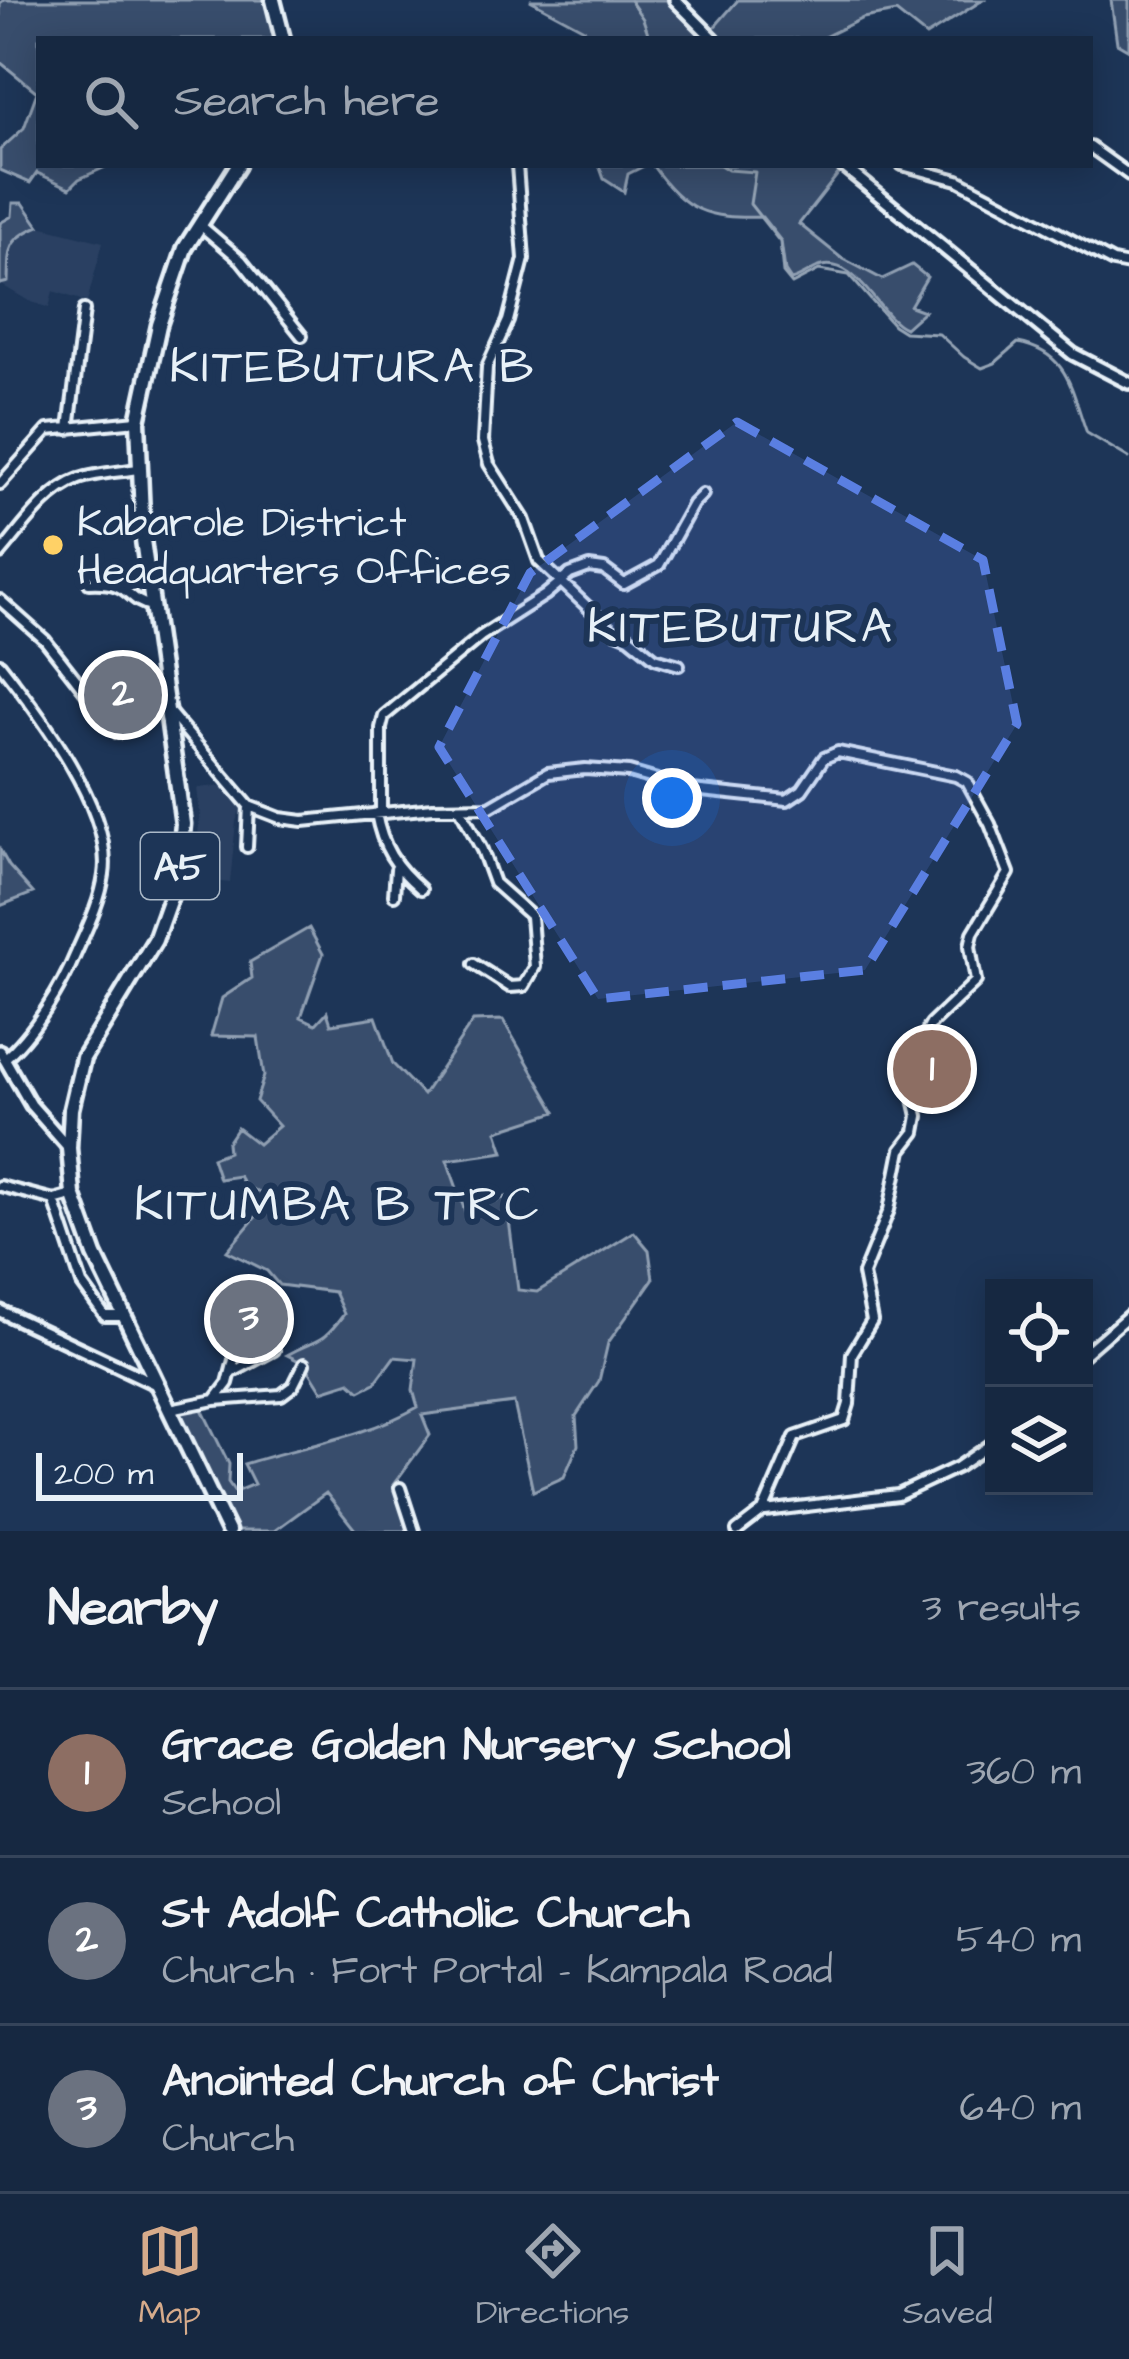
<!DOCTYPE html>
<html lang="en">
<head>
<meta charset="utf-8">
<style>
  :root { --surface:#162841; --page:#1f3048; --text:#f1f3f6; --muted:#9ea6b1; --line:#35445a; --accent:#d6ab8b }
  body { margin:0; font-family:"Architects Daughter",sans-serif; background:var(--page); color:var(--text) }
  .controls { position:absolute; right:36px; bottom:36px; display:grid; overflow:hidden; border-radius:0px; box-shadow:0 6px 30px #0003 }
  .controls button { width:108px; height:108px; display:grid; place-items:center; padding:0; border:0; border-bottom:3px solid var(--line); background:var(--surface); color:var(--text); font:60px sans-serif }
  .scale { position:absolute; left:36px; bottom:30px; width:207px; box-sizing:border-box; padding-left:12px; border:6px solid #e8f1f8; border-top:0; font-size:33px; line-height:42px; white-space:nowrap; color:#e8f1f8; -webkit-text-stroke:9px #1d3557; paint-order:stroke }
  .you { position:absolute; left:672px; top:798px; width:42px; height:42px; margin:-30px; border:9px solid #fff; border-radius:50%; background:#1a73e8; box-shadow:0 0 0 18px #1a73e833 }
  .badge { display:grid; place-items:center; width:78px; height:78px; border-radius:50%; background:var(--accent); color:#fff; font-size:39px; font-weight:700 }
  .pin { position:absolute; translate:-50% -50%; border:6px solid #fff; box-shadow:0 3px 12px #0006 }
  .list { margin:0; padding:0; list-style:none }
  h2 { display:flex; justify-content:space-between; align-items:center; height:156px; margin:0; padding:0 48px; font-size:51px }
  h2 small { font-size:39px; font-weight:400; color:var(--muted) }
  .list li { display:grid; grid-template-columns:78px 1fr auto; gap:36px; align-items:center; box-sizing:border-box; height:168px; padding:0 48px; border-top:3px solid var(--line) }
  .list b { display:block; font-size:45px; white-space:nowrap }
  .list p { margin:0; font-size:39px; white-space:nowrap; color:var(--muted) }
  .list em { font-size:39px; font-style:normal; color:var(--muted) }
  .icon { flex:none; width:66px; height:66px; fill:none; stroke:currentColor; stroke-width:2; stroke-linecap:round; stroke-linejoin:round }
  .map { position:relative; flex:none; width:1129px; height:1531px; overflow:hidden }
  .search { position:absolute; background:var(--surface); box-shadow:0 6px 30px #0003; left:36px; right:36px; top:36px; height:132px; display:flex; align-items:center; gap:30px; box-sizing:border-box; padding:0 42px; border-radius:0px; color:var(--muted); font-size:45px }
  .sheet { height:660px; background:var(--surface) }
  nav { display:flex; justify-content:space-around; align-items:center; box-sizing:border-box; height:168px; border-top:3px solid var(--line); background:var(--surface); font-size:33px; color:var(--muted) }
  nav a { display:grid; justify-items:center; gap:6px }
  nav .on { color:var(--accent) }
  .map>svg:first-child { display:block }
</style>
</head>
<body>
<div class="map">
<svg width="1129" height="1531" viewBox="0 0 1129 1531">
  <rect width="100%" height="100%" fill="#1d3557"/>
  <filter id="ink" filterUnits="userSpaceOnUse"><feTurbulence type="fractalNoise" baseFrequency=".00833" numOctaves="2"/><feDisplacementMap in="SourceGraphic" scale="24" xChannelSelector="R" yChannelSelector="G"/><feConvolveMatrix kernelMatrix="1 2 1 2 8 2 1 2 1" color-interpolation-filters="sRGB"/></filter>
  <g filter="url(#ink)">
    <path fill="#2a4162" d="M39 226 103 242 87 302 53 291 49 308 29 301 0 284 8 282 9 248 20 234Z
      M229 785 244 801 236 821 230 883 194 879 200 814 197 788Z"/>
    <path fill="#374d6c" stroke="#909fb2" stroke-width="3" d="M4 0H266L278 39H39V165H110L79 179 70 188 37 173 30 183 0 170V150L24 128 37 92 0 62V3Z
      M530 0H669L709 39H578L584 29Z
      M738 0H983L926 36 896 12 863 18 820 39H719L711 31Z
      M1111 0H1129V50L1117 43Z
      M599 165H646L628 174 624 192 604 179Z
      M652 165H837L842 169 799 224 840 257 882 279 912 265 927 277 910 306 924 311 905 328C877 316 857 254 818 267 809 271 802 277 791 280L785 271 781 241 762 217C706 219 685 211 652 165Z
      M13 203H23L39 226C6 240 9 249 8 282L0 284V223L12 216Z
      M0 850 9 866 33 893 0 906Z
      M309 928 323 954 301 1017 316 1024 327 1012 331 1024 376 1017 393 1064 423 1095 473 1021 503 1020 556 1112 497 1131 504 1152 447 1160 465 1211 506 1197 518 1290 537 1292 634 1232 649 1250 653 1279 608 1343 599 1381 576 1416 578 1445 564 1477 533 1491 514 1403 422 1415 430 1435 393 1485 415 1531H356L326 1493 274 1531H237L177 1409 201 1407 229 1464 228 1482 235 1492 254 1484 244 1464C301 1446 365 1437 418 1407L413 1390 417 1359 394 1357 375 1383 360 1391 350 1382 322 1391 305 1364 287 1355C317 1338 320 1347 344 1314L334 1292 279 1285 267 1271 227 1251 260 1212V1193L245 1186 239 1176 219 1179 212 1158 228 1152 227 1143 237 1128 258 1144 279 1126 256 1101 264 1076 258 1037 211 1036 222 998 252 978 250 962Z"/>
    <g fill="none" stroke-linecap="round" stroke-linejoin="round">
      <path stroke="#95a4b5" stroke-width="3" d="M630 0 643 19 650 39
        M720 165 728 170 755 172 750 204 780 242 783 273 792 284 819 270 849 275 893 325 904 332 939 334 964 357 982 368 995 363 1018 343C1070 353 1071 391 1087 433L1129 458"/>
      <defs>
        <path id="minor" d="M1090 147 1129 175
          M517 165 524 259 508 321 487 367 483 441 489 464 524 519 539 561 612 630 629 637 655 658 679 665
          M902 165 958 180 1113 262 1129 265
          M199 224 241 260 302 336
          M69 429 84 310
          M0 484 48 430 137 421
          M0 554C22 529 46 491 79 479 97 473 119 472 138 469
          M89 583C134 581 123 600 152 606
          M0 600 45 640 118 733
          M0 664C38 712 114 811 104 875 100 903 87 928 76 953 62 987 33 1035 4 1059
          M171 714 249 806 280 818 303 821 433 808 490 807 548 773 585 769 629 772 692 790 787 800 802 790 824 758 838 752 956 776 967 782 990 824 1009 873 973 933 970 946 976 981 931 1024 907 1068 918 1116 915 1132 901 1150 889 1210 863 1274 872 1321 852 1354 849 1404 844 1420 795 1437 763 1511 737 1531
          M460 809 482 850 494 883 531 916 535 967 524 986 510 987 474 964
          M381 812V728L384 716 481 636 545 595 570 574 589 567 604 569 624 584 659 565 693 504 703 494
          M376 813C382 847 395 867 421 889
          M247 847 249 806
          M394 895 396 869
          M0 1186 54 1200 72 1195
          M54 1200 82 1284 105 1316H124
          M1084 1354 1129 1315
          M231 1373 274 1350
          M215 1400 281 1395 293 1386 304 1364
          M170 1409 215 1400 228 1383 234 1360
          M400 1488 414 1531
          M765 1511 898 1495 958 1467 994 1442"/>
        <path id="tertiary" d="M675 0 714 39
          M842 165 1073 354 1129 383
          M0 1051 31 1105 69 1148
          M0 1311 160 1386"/>
        <path id="trunk" d="M273 0 283 39
          M228 1531 95 1255 73 1194 69 1148 71 1109 83 1058 155 940 178 876 183 824 143 540 138 421 159 325 185 248 238 165"/>
      </defs>
      <use href="#minor" stroke="#e8f1f8" stroke-width="16"/>
      <use href="#tertiary" stroke="#e8f1f8" stroke-width="18"/>
      <use href="#trunk" stroke="#e8f1f8" stroke-width="21"/>
      <use href="#minor" stroke="#1d3557" stroke-width="8"/>
      <use href="#tertiary" stroke="#1d3557" stroke-width="9"/>
      <use href="#trunk" stroke="#1d3557" stroke-width="12"/>
    </g>
  </g>
  <path fill="#5a7fe2" fill-opacity="0.2" stroke="#5a7fe2" stroke-width="9" stroke-dasharray="24 15" stroke-linejoin="round" d="M737 422 983 560 1017 724 865 970 598 999 439 747 530 573Z"/>
  <circle fill="#ffd166" stroke="#1d3557" stroke-width="4.5" cx="53" cy="545" r="12"/>
  <g text-anchor="middle" stroke-width="12" stroke-linejoin="round" paint-order="stroke">
    <rect fill="#1d3557" stroke="#abb9c8" stroke-width="3" x="141" y="833" width="78" height="66" rx="9"/>
    <g font-size="39" font-weight="bold" fill="#e8f1f8">
      <text x="180" y="880">A5</text>
    </g>
    <g font-size="42" fill="#e8f1f8" stroke="#1d3557" text-anchor="start">
      <text x="77" y="536">Kabarole District<tspan x="77" dy="48">Headquarters Offices</tspan></text>
    </g>
    <g font-size="48" letter-spacing="3" fill="#e8f1f8" stroke="#1d3557">
      <text x="353" y="382">KITEBUTURA B</text>
      <text x="741" y="642">KITEBUTURA</text>
      <text x="338" y="1220">KITUMBA B TRC</text>
    </g>
  </g>
</svg>
<div class="controls">
<button><svg class="icon" aria-label="locate" viewBox="0 0 24 24"><circle cx="12" cy="12" r="6"/><path d="M12 2v4M12 18v4M2 12h4M18 12h4"/></svg></button>
<button><svg class="icon" aria-label="layers" viewBox="0 0 24 24"><path d="M12 4l9 5-9 5-9-5zM3 14l9 5 9-5"/></svg></button>
</div>
<div class="scale">200 m</div>
<div class="you"></div>
<div class="pin badge" style="left:932px;top:1069px;background:#8d6e63">1</div>
<div class="pin badge" style="left:123px;top:695px;background:#6b7280">2</div>
<div class="pin badge" style="left:249px;top:1319px;background:#6b7280">3</div>
<div class="search"><svg class="icon" aria-label="search" viewBox="0 0 24 24"><circle cx="10" cy="10" r="6"/><path d="M15 15l6 6"/></svg>Search here</div>
</div>
<section class="sheet">
<h2>Nearby<small>3 results</small></h2>
<ul class="list">
<li><span class="badge" style="background:#8d6e63">1</span><div><b>Grace Golden Nursery School</b><p>School</p></div><em>360 m</em></li>
<li><span class="badge" style="background:#6b7280">2</span><div><b>St Adolf Catholic Church</b><p>Church · Fort Portal - Kampala Road</p></div><em>540 m</em></li>
<li><span class="badge" style="background:#6b7280">3</span><div><b>Anointed Church of Christ</b><p>Church</p></div><em>640 m</em></li>
</ul>
</section>
<nav>
<a class="on"><svg class="icon" aria-label="map" viewBox="0 0 24 24"><path d="M3 6l6-2 6 2 6-2v14l-6 2-6-2-6 2zM9 4v14M15 6v14"/></svg>Map</a>
<a><svg class="icon" aria-label="directions" viewBox="0 0 24 24"><path d="M12 3l9 9-9 9-9-9zM9 14v-3h6M13 9l2 2-2 2"/></svg>Directions</a>
<a><svg class="icon" aria-label="saved" viewBox="0 0 24 24"><path d="M7 4h10v16l-5-4-5 4z"/></svg>Saved</a>
</nav>
</body>
</html>
